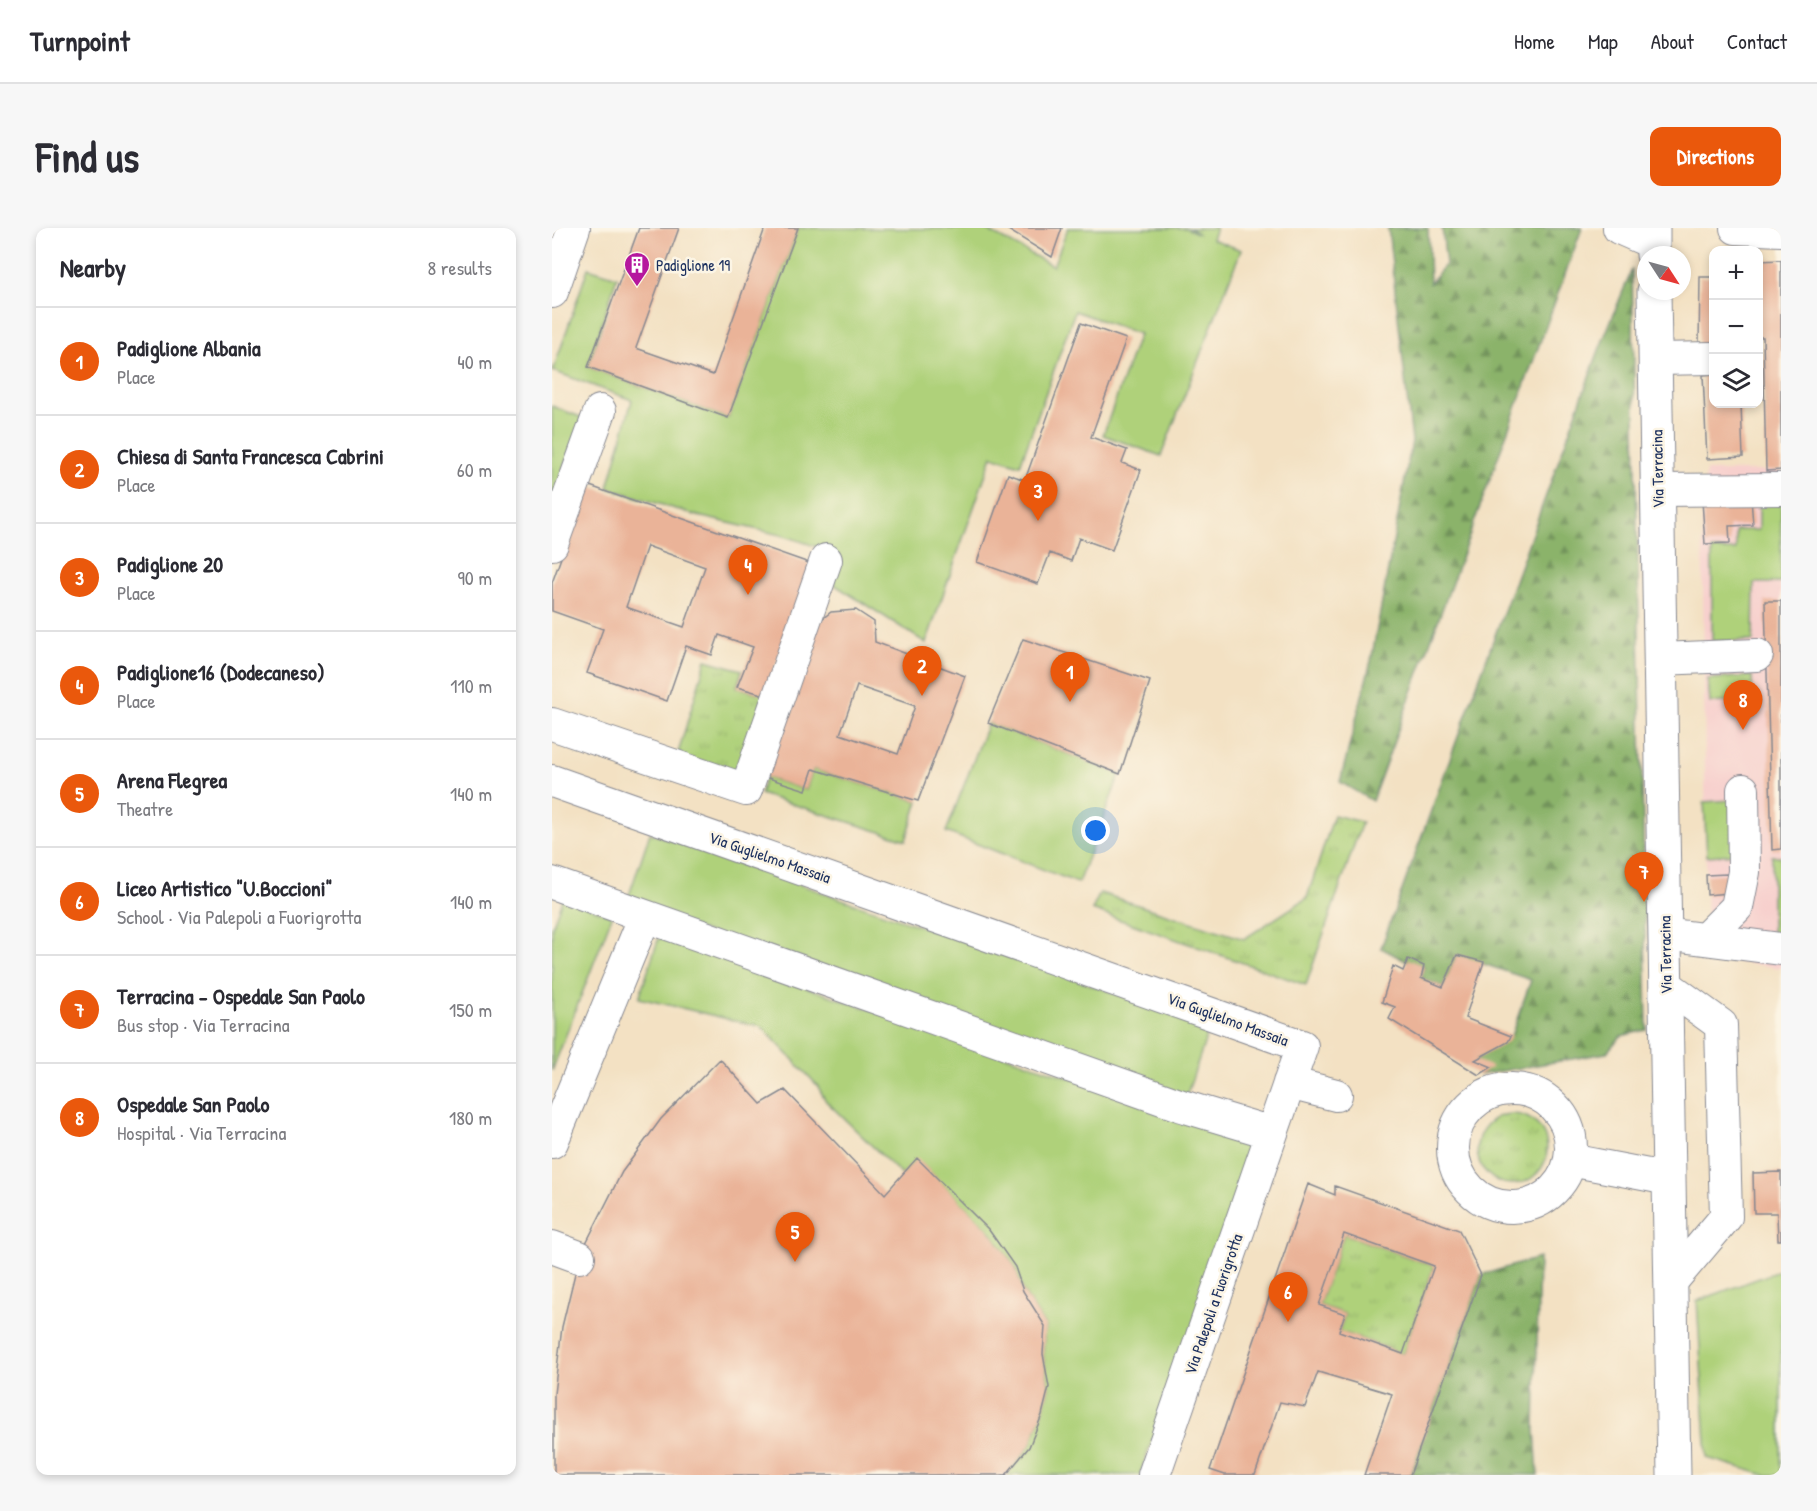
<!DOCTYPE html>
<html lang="en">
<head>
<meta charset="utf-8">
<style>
  :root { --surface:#fff; --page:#f7f7f7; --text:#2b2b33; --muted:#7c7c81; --line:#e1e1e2; --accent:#ea580c }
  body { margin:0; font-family:"Patrick Hand",sans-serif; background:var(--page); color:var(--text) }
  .controls { position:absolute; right:18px; top:18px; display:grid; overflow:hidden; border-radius:12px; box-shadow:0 3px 9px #0003 }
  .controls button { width:54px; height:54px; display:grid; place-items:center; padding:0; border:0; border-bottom:2px solid var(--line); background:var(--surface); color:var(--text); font:30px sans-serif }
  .compass { position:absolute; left:1085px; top:18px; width:54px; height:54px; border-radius:50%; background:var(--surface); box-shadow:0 3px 9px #0003; rotate:126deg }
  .you { position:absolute; left:544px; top:603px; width:21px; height:21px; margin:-15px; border:4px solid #fff; border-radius:50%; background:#1a73e8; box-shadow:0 0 0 9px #1a73e833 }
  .badge { display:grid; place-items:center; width:39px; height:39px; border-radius:50%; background:var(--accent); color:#fff; font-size:20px; font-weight:700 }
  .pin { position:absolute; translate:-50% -50px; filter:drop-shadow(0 2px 3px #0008) }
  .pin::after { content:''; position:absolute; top:32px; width:21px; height:18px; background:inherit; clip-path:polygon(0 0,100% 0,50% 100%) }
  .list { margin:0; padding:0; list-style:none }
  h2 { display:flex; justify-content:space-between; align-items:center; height:78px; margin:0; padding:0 24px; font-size:26px }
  h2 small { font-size:20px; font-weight:400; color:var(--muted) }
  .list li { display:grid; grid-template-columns:39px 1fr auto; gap:18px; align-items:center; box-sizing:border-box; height:108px; padding:0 24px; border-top:2px solid var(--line) }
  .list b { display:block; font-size:22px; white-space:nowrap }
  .list p { margin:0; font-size:20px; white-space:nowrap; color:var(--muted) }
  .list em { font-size:20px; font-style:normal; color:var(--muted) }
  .icon { flex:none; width:33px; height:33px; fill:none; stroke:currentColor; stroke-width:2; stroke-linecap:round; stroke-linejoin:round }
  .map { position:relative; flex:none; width:1229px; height:1247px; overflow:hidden; border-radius:12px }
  header { display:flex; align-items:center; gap:36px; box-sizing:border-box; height:84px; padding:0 30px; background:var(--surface); border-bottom:2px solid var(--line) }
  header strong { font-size:28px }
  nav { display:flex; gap:33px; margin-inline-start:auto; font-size:21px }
  .intro { display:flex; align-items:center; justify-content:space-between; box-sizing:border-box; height:144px; padding:0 36px }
  h1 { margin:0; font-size:42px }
  .button { padding:15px 27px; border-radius:12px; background:var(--accent); color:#fff; font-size:21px; font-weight:700 }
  main { display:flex; gap:36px; padding:0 36px }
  aside { flex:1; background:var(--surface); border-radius:12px; box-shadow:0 3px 9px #0003 }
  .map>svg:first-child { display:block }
</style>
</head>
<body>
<header>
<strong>Turnpoint</strong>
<nav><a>Home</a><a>Map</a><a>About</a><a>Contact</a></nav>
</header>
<div class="intro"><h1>Find us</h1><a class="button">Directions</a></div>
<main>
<aside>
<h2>Nearby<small>8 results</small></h2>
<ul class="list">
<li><span class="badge">1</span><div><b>Padiglione Albania</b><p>Place</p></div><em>40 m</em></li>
<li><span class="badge">2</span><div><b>Chiesa di Santa Francesca Cabrini</b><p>Place</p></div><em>60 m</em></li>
<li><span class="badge">3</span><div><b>Padiglione 20</b><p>Place</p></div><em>90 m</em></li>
<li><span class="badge">4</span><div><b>Padiglione16 (Dodecaneso)</b><p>Place</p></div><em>110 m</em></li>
<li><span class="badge">5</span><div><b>Arena Flegrea</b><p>Theatre</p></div><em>140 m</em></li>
<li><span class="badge">6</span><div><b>Liceo Artistico &quot;U.Boccioni&quot;</b><p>School · Via Palepoli a Fuorigrotta</p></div><em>140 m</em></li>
<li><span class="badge">7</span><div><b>Terracina - Ospedale San Paolo</b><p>Bus stop · Via Terracina</p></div><em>150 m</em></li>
<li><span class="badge">8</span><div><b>Ospedale San Paolo</b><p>Hospital · Via Terracina</p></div><em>180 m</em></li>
</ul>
</aside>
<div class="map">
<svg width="1229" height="1247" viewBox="0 0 1229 1247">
  <defs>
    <pattern id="forest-firs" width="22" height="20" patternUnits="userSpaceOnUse" patternTransform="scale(1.5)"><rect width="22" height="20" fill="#8bb36a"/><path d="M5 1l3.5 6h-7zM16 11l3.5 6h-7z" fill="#71925a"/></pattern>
    <pattern id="park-tufts" width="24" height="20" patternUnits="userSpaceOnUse" patternTransform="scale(1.5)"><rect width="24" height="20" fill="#afd17a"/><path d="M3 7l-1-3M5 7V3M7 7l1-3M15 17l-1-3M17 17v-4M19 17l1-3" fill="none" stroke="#96b46c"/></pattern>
  </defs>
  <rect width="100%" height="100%" fill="#fcf5e5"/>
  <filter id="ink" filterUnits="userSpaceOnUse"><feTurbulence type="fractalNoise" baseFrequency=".0167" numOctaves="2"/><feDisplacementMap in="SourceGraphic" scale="12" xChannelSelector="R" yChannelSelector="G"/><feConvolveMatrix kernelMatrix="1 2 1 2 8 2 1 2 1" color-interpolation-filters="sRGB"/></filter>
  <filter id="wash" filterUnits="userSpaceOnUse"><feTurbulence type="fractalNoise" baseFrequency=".008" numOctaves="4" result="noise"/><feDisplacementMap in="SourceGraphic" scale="24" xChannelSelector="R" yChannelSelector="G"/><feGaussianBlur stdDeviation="1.35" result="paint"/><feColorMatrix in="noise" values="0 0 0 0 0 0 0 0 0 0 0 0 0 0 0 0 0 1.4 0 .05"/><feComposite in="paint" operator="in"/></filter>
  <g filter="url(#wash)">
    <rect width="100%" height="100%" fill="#f3e1c3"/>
    <path fill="#f7d0cd" d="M1154 243H1229V740L1155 730 1150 273Z"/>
    <path fill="#afd17a" stroke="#65806c" stroke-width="1.5" d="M246 0 433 1 501 38 516 0H634L647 6 638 0H664L660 11 689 22 609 228 551 207 587 106 523 83 468 237 440 228 374 415 283 357 269 320 233 308 146 288 56 260 80 172 1 143 36 40 65 49 36 139 176 190Z
      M0 178 31 190 0 272Z
      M1207 267H1229V355H1202L1201 413H1160V322H1184V302H1207Z
      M1200 448 1201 472 1158 475 1156 451Z
      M436 495 568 546 526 655 394 604Z
      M261 541 366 573 354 612 208 566 213 549 254 562Z
      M1181 572 1184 626 1155 628 1152 574Z
      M98 605 658 798 634 869 74 676Z
      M1220 628H1229V706H1220Z
      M11 669 60 688 0 843V699Z
      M107 709 705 914 588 1247H454L477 1219 490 1187 497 1159 491 1126 493 1098 471 1063 463 1039 437 1002 365 931 350 947 274 873 265 857 210 799 87 770Z
      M1229 1042V1247H1213L1155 1230 1145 1073Z"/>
    <path fill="url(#forest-firs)" stroke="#537164" stroke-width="1.5" d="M836 0H876L878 55 894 36 890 0H1030L820 573 788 554 819 433 860 213Z
      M1080 41 1095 802 1069 808 1054 825 927 847 923 832 959 808 979 752 905 727 891 759 869 750 872 738 850 731 829 720 1047 122Z
      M987 1030 983 1202 986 1247H858L929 1047Z"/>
    <path fill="url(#park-tufts)" stroke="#65806c" stroke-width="1.5" d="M154 432 190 442 185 459 213 467 187 551 124 532Z
      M782 587 810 594 754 757 540 682 548 665 692 711 755 670Z
      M925 921a35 35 0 1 1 70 0a35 35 0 1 1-70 0Z
      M792 1006 882 1038 851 1126 787 1103 793 1086 767 1077Z"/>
    <g id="blocks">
      <path fill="#eab398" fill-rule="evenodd" d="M87 0H127L84 120 161 147 213 0H246L176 190 36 139Z
        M453 0H510L500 29Z
        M1229 32V242L1214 243 1211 109H1206V33Z
        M1148 49H1162V117H1147Z
        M529 95 574 111 539 209 575 222 570 235 589 242 560 322 527 310 519 333 498 325 486 356 425 334 456 246 473 252Z
        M1162 146V176H1189L1191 229 1155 231 1151 147Z
        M35 257 260 336 213 467 185 459 201 419 167 407 160 427 134 418 115 473 35 445 51 401 0 383V355ZM95 318 153 339 132 399 74 379Z
        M1199 270 1201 297 1177 298 1178 315 1153 316 1150 273Z
        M1213 373H1229V621L1220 622Z
        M304 382 322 394 323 414 413 448 366 573 261 541 254 562 213 549 260 399 279 384ZM305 458 363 478 346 526 288 506Z
        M471 411 598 453 568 546 436 495Z
        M1175 646 1176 665 1155 667 1154 647Z
        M905 727 932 734 913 790 959 808 956 814 923 832 940 839 927 847 837 791 843 779 830 774 841 738 851 743 856 731 872 738 869 750 891 759Z
        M168 831 209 876 233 862 333 966 365 930 437 1002 463 1039 471 1063 493 1098 491 1126 497 1159 490 1187 477 1219 454 1247H2V1166L10 1099 27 1029 70 944 109 891Z
        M1229 944V1012H1226L1225 985H1202L1201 945Z
        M756 956 783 967V958L907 1002 929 1047 858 1247H812L840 1166 766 1144 753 1179 728 1174 703 1247H673L658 1242ZM792 1006 882 1038 851 1126 787 1103 793 1086 767 1077Z"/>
    </g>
  </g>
  <g filter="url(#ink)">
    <use href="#blocks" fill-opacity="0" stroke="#878890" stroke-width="1.5"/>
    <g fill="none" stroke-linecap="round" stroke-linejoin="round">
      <defs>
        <path id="minor" d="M1067 0 1101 15
          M1184 0 1229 2
          M0 64 22 0
          M1103 131 1162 130
          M1105 262 1229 261
          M0 316 48 183
          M1108 431 1205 427
          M0 496 194 562 274 332
          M0 553 750 818 602 1247
          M0 655 630 878 720 905
          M1113 706 1229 721
          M1154 710 1185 679 1192 644 1191 562
          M1114 757 1169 797 1174 989 1119 1054
          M737 855 784 867
          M901 920a59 59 0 1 1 118 0a59 59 0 1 1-118 0Z
          M0 914 93 688
          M1018 932 1117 951
          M0 1019 27 1029"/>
        <path id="major" d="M1101 0V27
          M1102 63 1122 1247"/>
      </defs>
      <use href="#minor" stroke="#878890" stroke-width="34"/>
      <use href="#major" stroke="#878890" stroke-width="35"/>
      <use href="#minor" stroke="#fff" stroke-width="32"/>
      <use href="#major" stroke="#fff" stroke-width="33"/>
    </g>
  </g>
  <defs>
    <symbol id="building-pin" viewBox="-11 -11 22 30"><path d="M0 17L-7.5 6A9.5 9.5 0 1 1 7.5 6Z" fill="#b5179e" stroke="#fcf5e5"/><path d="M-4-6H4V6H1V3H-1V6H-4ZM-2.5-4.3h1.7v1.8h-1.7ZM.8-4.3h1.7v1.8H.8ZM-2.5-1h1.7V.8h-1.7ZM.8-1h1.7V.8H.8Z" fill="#fff"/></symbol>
  </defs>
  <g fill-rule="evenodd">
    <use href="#building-pin" x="70" y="22" width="30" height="40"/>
  </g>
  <g text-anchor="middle" stroke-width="5" stroke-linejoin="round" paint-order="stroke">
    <g font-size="16" fill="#1b2f5e" stroke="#fcf5e5" text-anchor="start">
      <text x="104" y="43">Padiglione 19</text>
    </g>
    <g font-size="16" fill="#1b2f5e" stroke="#fcf5e5">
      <text transform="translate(1105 241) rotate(-91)" y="6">Via Terracina</text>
      <text transform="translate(218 629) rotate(19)" y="6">Via Guglielmo Massaia</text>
      <text transform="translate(1113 727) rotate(-91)" y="6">Via Terracina</text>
      <text transform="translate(676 791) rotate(20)" y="6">Via Guglielmo Massaia</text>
      <text transform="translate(661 1076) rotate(-71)" y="6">Via Palepoli a Fuorigrotta</text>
    </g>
  </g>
</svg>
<div class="controls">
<button>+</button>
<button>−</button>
<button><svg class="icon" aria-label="layers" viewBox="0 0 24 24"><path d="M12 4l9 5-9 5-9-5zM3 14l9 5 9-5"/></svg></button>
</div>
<svg class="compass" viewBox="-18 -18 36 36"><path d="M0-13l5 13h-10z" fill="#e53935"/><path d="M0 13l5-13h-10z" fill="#7c7c81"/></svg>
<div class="you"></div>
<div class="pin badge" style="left:518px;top:474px">1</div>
<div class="pin badge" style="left:370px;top:468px">2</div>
<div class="pin badge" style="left:486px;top:293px">3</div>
<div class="pin badge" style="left:196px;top:367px">4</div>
<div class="pin badge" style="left:243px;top:1034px">5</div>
<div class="pin badge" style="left:736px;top:1094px">6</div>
<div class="pin badge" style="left:1092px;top:674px">7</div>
<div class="pin badge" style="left:1191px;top:502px">8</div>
</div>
</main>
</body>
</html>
